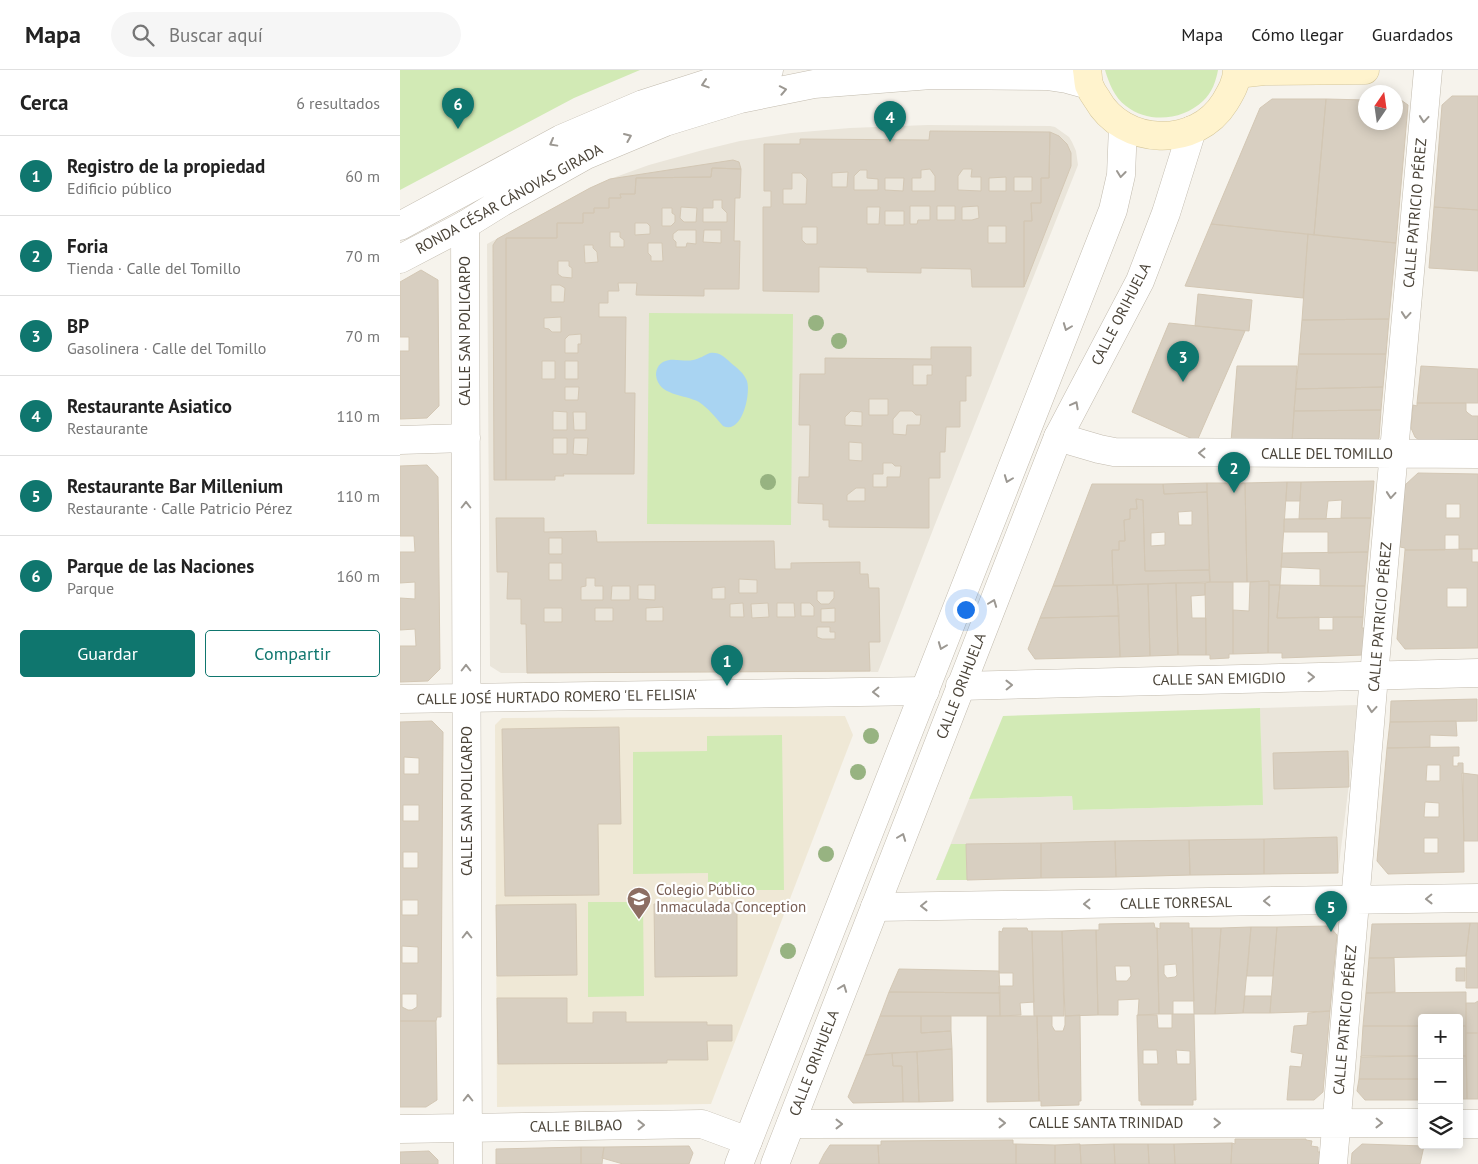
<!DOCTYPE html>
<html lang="es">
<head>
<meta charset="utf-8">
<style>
  :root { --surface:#fff; --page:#f6f6f6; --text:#222; --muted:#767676; --line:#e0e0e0; --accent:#0f766e }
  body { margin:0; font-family:"PT Sans",sans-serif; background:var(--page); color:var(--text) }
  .controls { position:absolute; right:15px; bottom:15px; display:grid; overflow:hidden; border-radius:5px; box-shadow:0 2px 12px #0003 }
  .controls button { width:45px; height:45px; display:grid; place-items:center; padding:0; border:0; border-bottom:1px solid var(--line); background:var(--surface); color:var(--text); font:25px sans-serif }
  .compass { position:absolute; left:958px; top:15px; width:45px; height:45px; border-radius:50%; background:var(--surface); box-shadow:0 2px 12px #0003; rotate:13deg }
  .you { position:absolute; left:565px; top:539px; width:18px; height:18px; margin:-12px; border:4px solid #fff; border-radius:50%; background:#1a73e8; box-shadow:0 0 0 8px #1a73e833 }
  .badge { display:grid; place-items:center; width:32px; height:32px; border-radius:50%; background:var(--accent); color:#fff; font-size:16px; font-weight:700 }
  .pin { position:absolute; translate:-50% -41px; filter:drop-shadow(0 1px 2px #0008) }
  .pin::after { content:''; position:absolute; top:26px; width:18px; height:15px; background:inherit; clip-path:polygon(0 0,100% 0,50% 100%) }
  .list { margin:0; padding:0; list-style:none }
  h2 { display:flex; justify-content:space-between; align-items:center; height:65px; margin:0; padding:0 20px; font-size:21px }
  h2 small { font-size:16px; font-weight:400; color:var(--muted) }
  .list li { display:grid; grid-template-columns:32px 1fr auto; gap:15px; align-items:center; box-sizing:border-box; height:80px; padding:0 20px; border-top:1px solid var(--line) }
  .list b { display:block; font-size:19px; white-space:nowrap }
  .list p { margin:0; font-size:16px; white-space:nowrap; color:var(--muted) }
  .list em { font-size:16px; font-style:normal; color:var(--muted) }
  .actions { display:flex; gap:10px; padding:15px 20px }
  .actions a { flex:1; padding:11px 0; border:1px solid var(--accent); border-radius:5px; text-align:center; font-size:18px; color:var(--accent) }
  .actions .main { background:var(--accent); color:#fff }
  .icon { flex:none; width:28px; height:28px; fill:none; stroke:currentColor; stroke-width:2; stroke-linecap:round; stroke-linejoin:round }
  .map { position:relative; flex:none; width:1078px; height:1094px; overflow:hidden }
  header { display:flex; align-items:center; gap:30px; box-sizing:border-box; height:70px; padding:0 25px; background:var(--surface); border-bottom:1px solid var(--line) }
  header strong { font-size:24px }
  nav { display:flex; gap:28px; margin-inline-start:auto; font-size:18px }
  .search { width:350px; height:45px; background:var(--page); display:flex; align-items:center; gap:12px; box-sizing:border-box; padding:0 18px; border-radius:28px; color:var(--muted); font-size:19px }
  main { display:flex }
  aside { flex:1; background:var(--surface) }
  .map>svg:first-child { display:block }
</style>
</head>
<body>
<header>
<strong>Mapa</strong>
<div class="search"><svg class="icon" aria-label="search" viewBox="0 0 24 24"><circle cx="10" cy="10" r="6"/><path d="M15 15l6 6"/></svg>Buscar aquí</div>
<nav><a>Mapa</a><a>Cómo llegar</a><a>Guardados</a></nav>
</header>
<main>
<aside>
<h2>Cerca<small>6 resultados</small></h2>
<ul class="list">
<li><span class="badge">1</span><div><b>Registro de la propiedad</b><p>Edificio público</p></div><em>60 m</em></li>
<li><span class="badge">2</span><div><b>Foria</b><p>Tienda · Calle del Tomillo</p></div><em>70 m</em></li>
<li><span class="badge">3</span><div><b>BP</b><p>Gasolinera · Calle del Tomillo</p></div><em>70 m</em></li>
<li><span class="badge">4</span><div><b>Restaurante Asiatico</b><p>Restaurante</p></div><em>110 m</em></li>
<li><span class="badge">5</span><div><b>Restaurante Bar Millenium</b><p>Restaurante · Calle Patricio Pérez</p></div><em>110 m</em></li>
<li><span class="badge">6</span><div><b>Parque de las Naciones</b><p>Parque</p></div><em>160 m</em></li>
</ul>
<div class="actions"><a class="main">Guardar</a><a>Compartir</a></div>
</aside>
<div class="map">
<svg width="1078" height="1094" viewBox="0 0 1078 1094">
  <rect width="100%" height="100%" fill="#f6f3ec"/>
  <path fill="#eae5da" d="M528 55 650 56 655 57 669 67 672 72 676 81 678 95 534 457 478 602 127 603H101L90 596 87 174 190 118 210 109 249 95 303 80 340 71 391 63 450 58Z
    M957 635 953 681 938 803 536 810 569 729 672 726 673 740 862 735 860 638Z"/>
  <path fill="#efe8d6" d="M445 646 453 665 311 1034 97 1037 95 655 102 648Z"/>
  <path fill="#d2eab5" d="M0 0H240L174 28 0 120Z
    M705 0H818C816 11 812 23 803 31 783 50 749 54 726 36 714 27 709 13 705 0Z
    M249 243 393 244 391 455 247 454Z
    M860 638 863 735 673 740 672 726 569 729 603 646Z
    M382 665 384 820H308V803L233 804V682L307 681V666Z
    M551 774H566L567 810H536Z
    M188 832H243L244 926 188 927Z"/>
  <path fill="#a9d4f2" d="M310 283C320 282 324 287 331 293 337 298 344 303 347 311 351 324 342 365 323 356 316 348 308 338 299 332 284 324 258 326 256 305 256 300 258 295 263 292 272 287 283 292 293 290 299 289 305 285 310 283Z"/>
  <path fill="#d8cfc1" stroke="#d3c7b4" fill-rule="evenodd" d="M1052 26H1078V140L1034 137 1042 35Z
    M872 29H926L914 165 811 154 860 38Z
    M926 29 966 30V52H996V30H1001L1008 35 996 173 914 165Z
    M530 61 650 62 649 108H641V133H631L632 151H624V217H572L571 199 521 198V203L467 202V198L419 197V222L363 221V137H371V121H364V74H400V69L529 70ZM530 99 535 106V121H512V108H521V100ZM563 99H572L571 107H581V121L558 120V106ZM460 100H467V108L478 109V120H454V106ZM448 102 447 117H432V103ZM392 103H401L407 109 406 134H383V119H392ZM606 107V121H589V108ZM614 107H632V121H614ZM485 108H504L503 121 485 120ZM510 136H530V150H518L517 154H510ZM537 136H555V150H537ZM578 136 579 148 572 150H562V137ZM467 137H480L479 154H467ZM485 141H504V155H485ZM588 156H606V173H588ZM402 157H417V174H406L402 170Z
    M650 62 659 66 667 74 671 83V96L624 217V151H632L631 133H641V108H649Z
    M333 90 339 92 341 99 312 98 311 107 236 108 235 124H220L221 128H209V138H194V143H183V153H157V168H106V410H94L93 175 97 169 190 118 210 109Z
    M312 98 341 99 340 128H335L334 171H340L339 219H304V226L236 225 237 213H218L219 221H208V233H199V247H226L225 323H235L234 404H163L164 406H155V410H106V168H157V153H183V143H194V138H209V128H221L220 124H235L236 108 311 107ZM313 130H322V138L327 143V152H303V138H313ZM281 137 297 138 296 152H284L280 148ZM262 138H272V143L275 145V152L271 156H262ZM235 153H247L250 156V164L235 165ZM278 160H296V174L287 173 286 177H276V172L273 169V164ZM304 160H321V173L303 172ZM210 162H220V167L224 170V177H210ZM248 173H262L263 191H251V186L248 183ZM184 175H193V178L197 182 198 192 185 193ZM158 191H169V196L172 198V208L162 207 158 204ZM151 215H160L165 218 164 232H151ZM161 247V262H152L149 259 144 258V248ZM181 264V274H178V283H165V269L169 265ZM142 291H155V309H142ZM165 291H178V309H165ZM165 317H179L178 330H165ZM153 341 167 342V360H153ZM173 342H186V360H174ZM153 368H167V384H153ZM174 368H188L187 385 173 384Z
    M1034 137 1078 140V201L1029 198Z
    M811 154 908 164 903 228 785 216Z
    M908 164 996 173 989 249 902 250Z
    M21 200 38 210 39 336 27 348 0 349V281H9V267H0V212Z
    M798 224 852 230 849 261 795 256Z
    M989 249 986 284H899L902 250Z
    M769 253 845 261 797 371 732 342Z
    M531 277H571V306H566V331H560V357H546L545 382H540V408H529V458L429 457V450H423V434L398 433 399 407H409L410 355H399L400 304H425V288L531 289ZM513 295H532V305H527V315H513ZM469 329H488V345H469ZM451 341 462 342V356L445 355V347ZM500 341H512L516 345H521L520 355H507L506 365 493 364V349ZM449 372 462 373V391L449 390ZM483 393H492L495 396H501L500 407H487V417H473V404H483ZM456 418H465V431H447V425Z
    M899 284H986L983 317 896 319Z
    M837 296H897L892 372H831Z
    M1021 296 1078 299V333H1017Z
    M983 317 981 340 894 341 896 319Z
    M1017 333H1066V341L1068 343 1072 346H1078V370H1019L1015 367 1011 358 1013 335 1017 336Z
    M981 340 979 368 975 372H892L894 341Z
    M27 395 38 407 40 599 28 611 0 612V576H16L15 559 0 560V528L15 529V512L0 513V482H15L14 466H0V396Z
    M1018 403 1078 404V479H1059V465H1045V480H1005V478L1000 477 1005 415ZM1046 434H1060V448H1046Z
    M974 411 971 448H941L942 430 928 431 926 449H899L901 412Z
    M887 412H901L900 431H886Z
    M887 412 880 515H869V511L847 512 845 413Z
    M807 413H845L847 512H810Z
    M807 413V422L764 424 763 414Z
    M692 414H763L764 424 807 422 809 500 745 501 743 430 736 429 737 439H730V449L724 450 725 471H719V480H712L713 515 653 516ZM792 441V455H779L778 442ZM765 462V475L751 476V463Z
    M736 429 743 430 745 501 809 500 810 512 713 515 712 480H719V471H725L724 450 730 449V439H737Z
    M96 448H144V462L196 461 197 472 374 471 375 499H391V493L460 492V504H468L469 518H479L480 572H469L470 601 127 603 126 554H121V529H107L108 502H97ZM149 468H162V484H149ZM149 493H162V510H149ZM186 508H195V516H203V530H181V517L186 516ZM339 509 357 510V523H339ZM238 515H255V530L238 529ZM212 516H230V530H211ZM325 517V529H312V518ZM417 521H434V528L429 534H421L417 530ZM343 533 344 547H330V534ZM368 533 369 547 352 548 351 534ZM377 533H394L395 547H377ZM401 533H410L414 537V546H401ZM263 537V551H246V538ZM144 538H162V552H144ZM195 538H213V551H195ZM435 538V552H421V539ZM417 557H430V562H435V569H422L417 567Z
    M971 448 968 482 928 483V462H884V449Z
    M1072 479V492H1078V578L1005 579 997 569 1005 480ZM1047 518H1067V537H1047Z
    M968 482 965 516H920V499L881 497 882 483Z
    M869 511 868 583 833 584V540L849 541 850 512Z
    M810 512H833V584H829V588L810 589V585H806L805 513Z
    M776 513H805V525L791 526 792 548H806V585H778Z
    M776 513 778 585 750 586 748 514Z
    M748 514 750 586 720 587 717 515Z
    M717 515 719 546 640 548 653 516Z
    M869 515H880L877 548 919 547V560H933V547H963L962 558H966L963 585 882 588V583H868Z
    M880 515 965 516 963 547 877 548Z
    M719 546 720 587 635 589 628 579 640 548Z
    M1077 629V651L990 652 991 631Z
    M32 651 43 662 41 947H37L36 951H0V652ZM4 687 19 688V704H4ZM3 735H19V751H3ZM3 782H18V798H3ZM2 830H18V845H2ZM2 876 18 877V893H2ZM2 924H17V937L12 940H8L2 937Z
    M1056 651 1057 666 1030 665V677L987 678 990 652Z
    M219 657 221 754H198L199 825 105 826 102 659Z
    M1059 677V686H1053V696H1058V693H1063L1064 802 988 804 977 791 987 678ZM1027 695H1040V711H1026ZM1025 732 1039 733V747H1024ZM1024 768H1038V783H1024Z
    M948 681 949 717 874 719 873 683Z
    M1062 703 1078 705V771H1064Z
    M937 767 938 803 864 804V769Z
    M864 769V804L790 805 789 770Z
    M789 770 790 805 716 807 715 771Z
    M715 771 716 807 641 808V773Z
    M641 773V808L567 810 566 774Z
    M337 833V906L255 907 254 834Z
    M176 834 177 905 97 906 96 835Z
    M754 853 755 858H757L759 944 738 945 739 929 718 930V945H698L696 860H699V854ZM715 896H730L731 906 727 911H716Z
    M760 853H789V858H792L794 931H773V944H759L757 858 760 859ZM776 894 777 905 775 907 767 908 764 904V895Z
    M1070 853H1078V918H1066V886Z
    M1070 853 1066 886 969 888 972 854Z
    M929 856 937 865 930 941 870 943 877 857Z
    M851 857 843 943 815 944 821 858Z
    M851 857H877L873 906H847Z
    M603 858H627L628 861H632L634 932 620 933 621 945 600 946 599 916H613V903H599V861L602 862Z
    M792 858H821L815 944H794Z
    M683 860H696L698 945 665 946 662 861Z
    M632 861H662L664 946H634Z
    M969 888H994L995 922 966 923Z
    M1056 898H1065V911H1056Z
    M499 899 599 901 600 923 489 922Z
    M489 922 600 923V946H480Z
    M1066 922V956H1059V948H1022V956H963L966 923Z
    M845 926H871L870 943H843Z
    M97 928H167V953H193V942H226V952H307V955H332V971H307L308 990H267V993L98 994Z
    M1078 931V963H1066V933H1075Z
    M930 941 923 1022 914 1030H887L890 996 901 997 903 984 891 982 894 956 907 955 908 943Z
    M772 944H794L796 1030H793V1035H741V1031H739L737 945H757L758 958H772ZM743 980H757L758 994H743ZM776 980 790 981V994H777Z
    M680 945 681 1031H679V1035L641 1036V1031H639L637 946H652V956L655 961H663L665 955V946Z
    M480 946H521V963L551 961 552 979 465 985Z
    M521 946H551V961L521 963Z
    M587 946H637L639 1031 587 1032Z
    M0 951H36L37 1030 26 1037H0Z
    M963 956H1022V986L961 987Z
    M1059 956H1066V986H1059Z
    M1066 963H1078V1029H1067Z
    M552 979 553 1031 519 1032 517 982Z
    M517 982 519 1032H503L502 996H493L492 983Z
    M492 983 493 996H502L503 1032 453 1033 448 1027 465 985Z
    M961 986H1022V1009H959Z
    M1059 986H1066L1067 1029H1059Z
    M959 1009H1022V1030H965L957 1021Z
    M835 1069H906V1070L912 1071 911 1076 918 1077V1082H921L920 1094H831L832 1073 835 1074Z
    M613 1070V1074H616V1094H479L478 1075H481V1071Z
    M832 1073 831 1094H775L774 1074Z
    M616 1074 655 1075V1094H616Z
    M680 1074 681 1094H655V1075Z
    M714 1074H748L749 1094H715Z
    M714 1074 715 1094H681L680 1075Z
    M748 1074H774L775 1094H749Z
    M962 1074 1024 1076 1020 1094H951L952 1083Z
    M430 1075H478L479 1094H419L424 1084Z
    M289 1076 293 1083 289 1094H223L202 1088 204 1077Z
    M181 1077H204L202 1094H181Z
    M181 1077V1094H96V1079Z
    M29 1081 38 1090V1094H0V1082Z"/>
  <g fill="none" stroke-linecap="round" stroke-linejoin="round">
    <defs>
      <path id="minor" d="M65 155 68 1094
        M658 367 699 379 714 382 1078 384
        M0 370 66 368
        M560 616 1078 603
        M0 629 525 621
        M475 837 1078 828
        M391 1054 1022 1053
        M1059 1054H1078
        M0 1059 302 1054 348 1071
        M933 1094 974 606 1028 0"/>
      <path id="tertiary" d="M0 156 161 69 243 34 315 11 369 0
        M0 189 65 155 102 132 186 85 265 52 340 29 414 14 531 5 647 6 667 9 689 15
        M339 1094 713 140 721 105 723 56
        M375 1094 658 367 740 211 766 143 792 60"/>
      <path id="secondary" d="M687 0C688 5 688 11 689 15 691 20 694 25 697 29 723 76 796 79 825 32 831 22 837 12 837 0
        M837 4 864 1 965 0"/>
    </defs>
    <use href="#minor" stroke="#c2bbae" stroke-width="29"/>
    <use href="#tertiary" stroke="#c2bbae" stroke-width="29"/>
    <use href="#secondary" stroke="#d6c79b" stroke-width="29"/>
    <use href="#minor" stroke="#fff" stroke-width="28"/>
    <use href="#tertiary" stroke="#fff" stroke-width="28"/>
    <use href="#secondary" stroke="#fff3cd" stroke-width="28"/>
  </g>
  <g fill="#97b381">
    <circle cx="416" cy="253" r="8"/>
    <circle cx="439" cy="271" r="8"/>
    <circle cx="368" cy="412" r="8"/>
    <circle cx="471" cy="666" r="8"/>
    <circle cx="458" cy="702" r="8"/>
    <circle cx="426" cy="784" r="8"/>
    <circle cx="388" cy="881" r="8"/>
  </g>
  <defs><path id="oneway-chevron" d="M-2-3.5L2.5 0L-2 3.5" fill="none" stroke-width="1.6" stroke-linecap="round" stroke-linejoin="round" transform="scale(1.25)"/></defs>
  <g stroke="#9c9892">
    <use href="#oneway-chevron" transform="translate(305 14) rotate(162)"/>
    <use href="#oneway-chevron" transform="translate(383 20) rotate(-11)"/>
    <use href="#oneway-chevron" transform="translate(1024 49) rotate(95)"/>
    <use href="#oneway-chevron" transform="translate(228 67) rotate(-23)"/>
    <use href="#oneway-chevron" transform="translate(153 73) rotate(151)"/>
    <use href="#oneway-chevron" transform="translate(721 104) rotate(97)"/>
    <use href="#oneway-chevron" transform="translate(1006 245) rotate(95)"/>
    <use href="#oneway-chevron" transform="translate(667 257) rotate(111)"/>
    <use href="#oneway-chevron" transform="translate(675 335) rotate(-62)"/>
    <use href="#oneway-chevron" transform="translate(802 383) rotate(-179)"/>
    <use href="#oneway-chevron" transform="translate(608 409) rotate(111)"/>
    <use href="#oneway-chevron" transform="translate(991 425) rotate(95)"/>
    <use href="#oneway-chevron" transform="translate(66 435) rotate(-90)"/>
    <use href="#oneway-chevron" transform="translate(593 533) rotate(-69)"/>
    <use href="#oneway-chevron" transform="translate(542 576) rotate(111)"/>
    <use href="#oneway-chevron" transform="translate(66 598) rotate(-90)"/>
    <use href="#oneway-chevron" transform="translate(911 607) rotate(-1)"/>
    <use href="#oneway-chevron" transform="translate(609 615) rotate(-1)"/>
    <use href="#oneway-chevron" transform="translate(476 622) rotate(179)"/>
    <use href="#oneway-chevron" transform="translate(972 639) rotate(95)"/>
    <use href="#oneway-chevron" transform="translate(502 767) rotate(-69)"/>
    <use href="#oneway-chevron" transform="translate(1029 829) rotate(179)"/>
    <use href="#oneway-chevron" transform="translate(867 831) rotate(179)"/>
    <use href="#oneway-chevron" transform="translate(687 834) rotate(179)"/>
    <use href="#oneway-chevron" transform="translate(524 836) rotate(179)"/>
    <use href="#oneway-chevron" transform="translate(67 865) rotate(-90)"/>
    <use href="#oneway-chevron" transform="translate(443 918) rotate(-69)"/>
    <use href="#oneway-chevron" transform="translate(68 1028) rotate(-90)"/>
    <use href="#oneway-chevron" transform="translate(602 1053)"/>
    <use href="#oneway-chevron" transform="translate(817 1053)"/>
    <use href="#oneway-chevron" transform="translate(979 1053) rotate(1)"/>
    <use href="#oneway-chevron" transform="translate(439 1054)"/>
    <use href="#oneway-chevron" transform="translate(241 1055) rotate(-1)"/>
  </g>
  <defs>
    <symbol id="school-pin" viewBox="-11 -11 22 30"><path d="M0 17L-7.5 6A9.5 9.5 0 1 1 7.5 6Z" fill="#8d6e63" stroke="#fff"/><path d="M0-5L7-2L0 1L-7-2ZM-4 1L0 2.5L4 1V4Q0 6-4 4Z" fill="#fff"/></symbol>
  </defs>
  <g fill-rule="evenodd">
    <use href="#school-pin" x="225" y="815" width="28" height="38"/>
  </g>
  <g text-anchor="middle" stroke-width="4.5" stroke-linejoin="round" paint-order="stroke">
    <g font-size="15" fill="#4b4439" stroke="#fff">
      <text transform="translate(109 129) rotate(-29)" y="5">RONDA CÉSAR CÁNOVAS GIRADA</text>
      <text transform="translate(1015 143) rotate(-85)" y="5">CALLE PATRICIO PÉREZ</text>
      <text transform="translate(721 244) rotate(-63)" y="5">CALLE ORIHUELA</text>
      <text transform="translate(65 261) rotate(-90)" y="5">CALLE SAN POLICARPO</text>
      <text x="927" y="389">CALLE DEL TOMILLO</text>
      <text transform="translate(980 547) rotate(-85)" y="5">CALLE PATRICIO PÉREZ</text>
      <text transform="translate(819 609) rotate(-1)" y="5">CALLE SAN EMIGDIO</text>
      <text transform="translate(561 616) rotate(-69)" y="5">CALLE ORIHUELA</text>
      <text transform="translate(157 627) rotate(-1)" y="5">CALLE JOSÉ HURTADO ROMERO 'EL FELISIA'</text>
      <text transform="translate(67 731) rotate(-90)" y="5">CALLE SAN POLICARPO</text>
      <text transform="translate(776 833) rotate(-1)" y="5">CALLE TORRESAL</text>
      <text transform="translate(945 950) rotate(-85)" y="5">CALLE PATRICIO PÉREZ</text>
      <text transform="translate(414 993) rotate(-69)" y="5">CALLE ORIHUELA</text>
      <text x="706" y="1058">CALLE SANTA TRINIDAD</text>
      <text transform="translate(176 1056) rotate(-1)" y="5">CALLE BILBAO</text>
    </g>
    <g font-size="15" fill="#785e54" stroke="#fff" text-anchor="start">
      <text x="256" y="825">Colegio Público<tspan x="256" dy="17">Inmaculada Conception</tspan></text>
    </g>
  </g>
</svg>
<div class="controls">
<button>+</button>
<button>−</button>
<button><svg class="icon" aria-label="layers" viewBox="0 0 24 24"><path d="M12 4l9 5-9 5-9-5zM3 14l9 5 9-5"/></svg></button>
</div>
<svg class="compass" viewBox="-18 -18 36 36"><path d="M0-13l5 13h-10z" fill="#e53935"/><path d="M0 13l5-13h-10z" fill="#767676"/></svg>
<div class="you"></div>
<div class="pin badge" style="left:327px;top:616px">1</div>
<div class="pin badge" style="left:834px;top:423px">2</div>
<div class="pin badge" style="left:783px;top:312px">3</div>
<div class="pin badge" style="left:490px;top:72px">4</div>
<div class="pin badge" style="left:931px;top:862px">5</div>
<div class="pin badge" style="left:58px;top:59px">6</div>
</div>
</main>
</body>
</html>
